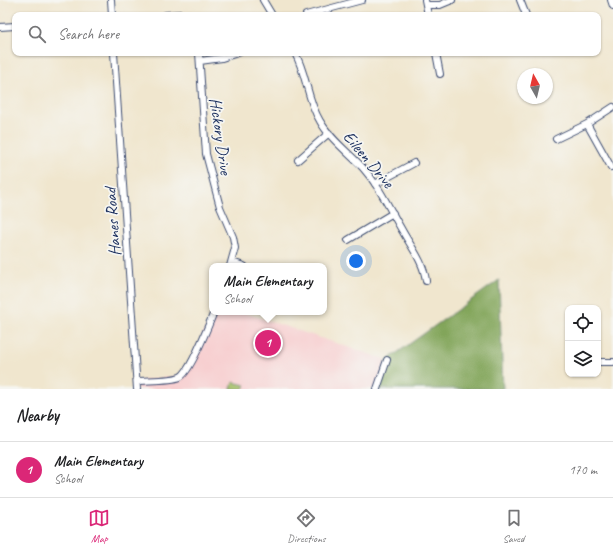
<!DOCTYPE html>
<html lang="en">
<head>
<meta charset="utf-8">
<style>
  :root { --surface:#fff; --page:#f2f2f2; --text:#202124; --muted:#757577; --line:#e0e0e0; --accent:#db2777 }
  body { margin:0; font-family:Caveat,sans-serif; background:var(--page); color:var(--text) }
  .controls { position:absolute; right:12px; bottom:12px; display:grid; overflow:hidden; border-radius:8px; box-shadow:0 1px 3px #0004 }
  .controls button { width:36px; height:36px; display:grid; place-items:center; padding:0; border:0; border-bottom:1px solid var(--line); background:var(--surface); color:var(--text); font:20px sans-serif }
  .compass { position:absolute; left:517px; top:68px; width:36px; height:36px; border-radius:50%; background:var(--surface); box-shadow:0 1px 3px #0004; rotate:352deg }
  .you { position:absolute; left:356px; top:261px; width:14px; height:14px; margin:-10px; border:3px solid #fff; border-radius:50%; background:#1a73e8; box-shadow:0 0 0 6px #1a73e833 }
  .badge { display:grid; place-items:center; width:26px; height:26px; border-radius:50%; background:var(--accent); color:#fff; font-size:13px; font-weight:700 }
  .pin { position:absolute; translate:-50% -50%; border:2px solid #fff; box-shadow:0 1px 4px #0006 }
  .popup { position:absolute; left:209px; top:263px; width:118px; height:52px; box-sizing:border-box; display:grid; place-content:center; border-radius:8px; background:var(--surface); filter:drop-shadow(0 1px 3px #0005); font-size:13px; white-space:nowrap; color:var(--muted) }
  .popup b { font-size:15px; color:var(--text) }
  .popup::after { content:''; position:absolute; left:50%; top:100%; margin-left:-8px; border:8px solid transparent; border-top-color:var(--surface) }
  .list { margin:0; padding:0; list-style:none }
  h2 { display:flex; justify-content:space-between; align-items:center; height:52px; margin:0; padding:0 16px; font-size:17px }
  h2 small { font-size:13px; font-weight:400; color:var(--muted) }
  .list li { display:grid; grid-template-columns:26px 1fr auto; gap:12px; align-items:center; box-sizing:border-box; height:56px; padding:0 16px; border-top:1px solid var(--line) }
  .list b { display:block; font-size:15px; white-space:nowrap }
  .list p { margin:0; font-size:13px; white-space:nowrap; color:var(--muted) }
  .list em { font-size:13px; font-style:normal; color:var(--muted) }
  .icon { flex:none; width:22px; height:22px; fill:none; stroke:currentColor; stroke-width:2; stroke-linecap:round; stroke-linejoin:round }
  .map { position:relative; flex:none; width:613px; height:389px; overflow:hidden }
  .search { position:absolute; background:var(--surface); box-shadow:0 1px 3px #0004; left:12px; right:12px; top:12px; height:44px; display:flex; align-items:center; gap:10px; box-sizing:border-box; padding:0 14px; border-radius:8px; color:var(--muted); font-size:15px }
  .sheet { height:108px; background:var(--surface) }
  nav { display:flex; justify-content:space-around; align-items:center; box-sizing:border-box; height:56px; border-top:1px solid var(--line); background:var(--surface); font-size:11px; color:var(--muted) }
  nav a { display:grid; justify-items:center; gap:2px }
  nav .on { color:var(--accent) }
  .map>svg:first-child { display:block }
</style>
</head>
<body>
<div class="map">
<svg width="613" height="389" viewBox="0 0 613 389">
  <rect width="100%" height="100%" fill="#f6f6f2"/>
  <filter id="ink" filterUnits="userSpaceOnUse"><feTurbulence type="fractalNoise" baseFrequency=".025" numOctaves="2"/><feDisplacementMap in="SourceGraphic" scale="8" xChannelSelector="R" yChannelSelector="G"/><feConvolveMatrix kernelMatrix="1 2 1 2 8 2 1 2 1" color-interpolation-filters="sRGB"/></filter>
  <filter id="wash" filterUnits="userSpaceOnUse"><feTurbulence type="fractalNoise" baseFrequency=".012" numOctaves="4" result="noise"/><feDisplacementMap in="SourceGraphic" scale="16" xChannelSelector="R" yChannelSelector="G"/><feGaussianBlur stdDeviation="0.9" result="paint"/><feColorMatrix in="noise" values="0 0 0 0 0 0 0 0 0 0 0 0 0 0 0 0 0 1.4 0 .05"/><feComposite in="paint" operator="in"/></filter>
  <g filter="url(#wash)">
    <rect width="100%" height="100%" fill="#f0e6ce"/>
    <path fill="#f7cfd0" d="M214 312H242L387 360 377 389H137V381L183 375Z"/>
    <path fill="#a3be64" stroke="#5f7661" d="M233 382 245 385 243 389H231Z"/>
    <path fill="#82a55a" stroke="#4e6a5c" d="M499 280 503 389H377L387 360Z"/>
  </g>
  <g filter="url(#ink)">
    <g fill="none" stroke-linecap="round" stroke-linejoin="round">
      <defs>
        <path id="minor" d="M111 0 112 15
          M263 0 272 15
          M425 0 428 15
          M520 0 526 15
          M611 0 613 6
          M426 5H440L452 0
          M166 15 181 14 188 15
          M306 15 362 0
          M0 27 15 26
          M114 53 137 389
          M199 53 206 154 220 207 233 237 235 248 230 266
          M295 53C307 75 307 100 320 121 330 139 349 153 363 168 380 187 390 210 403 232 412 248 424 263 426 281
          M436 53 440 74
          M200 61 222 58 238 53
          M587 124 611 167
          M556 139 587 124 613 107
          M298 160 329 133
          M375 184 414 163
          M348 240 393 213
          M232 262 244 266
          M598 362H613
          M137 381C147 380 171 381 180 377 190 373 209 324 214 312
          M377 389 387 360"/>
      </defs>
      <use href="#minor" stroke="#3b4a6f" stroke-width="8"/>
      <use href="#minor" stroke="#fff" stroke-width="6"/>
    </g>
  </g>
  <g text-anchor="middle" stroke-width="3.5" stroke-linejoin="round" paint-order="stroke">
    <g font-size="17" fill="#1b2f5e" stroke="#f6f6f2">
      <text transform="translate(221 136) rotate(82)" y="6">Hickory Drive</text>
      <text transform="translate(369 159) rotate(50)" y="6">Eileen Drive</text>
      <text transform="translate(112 222) rotate(-94)" y="6">Hanes Road</text>
    </g>
  </g>
</svg>
<div class="controls">
<button><svg class="icon" aria-label="locate" viewBox="0 0 24 24"><circle cx="12" cy="12" r="6"/><path d="M12 2v4M12 18v4M2 12h4M18 12h4"/></svg></button>
<button><svg class="icon" aria-label="layers" viewBox="0 0 24 24"><path d="M12 4l9 5-9 5-9-5zM3 14l9 5 9-5"/></svg></button>
</div>
<svg class="compass" viewBox="-18 -18 36 36"><path d="M0-13l5 13h-10z" fill="#e53935"/><path d="M0 13l5-13h-10z" fill="#757577"/></svg>
<div class="you"></div>
<div class="pin badge" style="left:268px;top:343px">1</div>
<div class="popup"><b>Main Elementary</b>School</div>
<div class="search"><svg class="icon" aria-label="search" viewBox="0 0 24 24"><circle cx="10" cy="10" r="6"/><path d="M15 15l6 6"/></svg>Search here</div>
</div>
<section class="sheet">
<h2>Nearby<small></small></h2>
<ul class="list">
<li><span class="badge">1</span><div><b>Main Elementary</b><p>School</p></div><em>170 m</em></li>
</ul>
</section>
<nav>
<a class="on"><svg class="icon" aria-label="map" viewBox="0 0 24 24"><path d="M3 6l6-2 6 2 6-2v14l-6 2-6-2-6 2zM9 4v14M15 6v14"/></svg>Map</a>
<a><svg class="icon" aria-label="directions" viewBox="0 0 24 24"><path d="M12 3l9 9-9 9-9-9zM9 14v-3h6M13 9l2 2-2 2"/></svg>Directions</a>
<a><svg class="icon" aria-label="saved" viewBox="0 0 24 24"><path d="M7 4h10v16l-5-4-5 4z"/></svg>Saved</a>
</nav>
</body>
</html>
